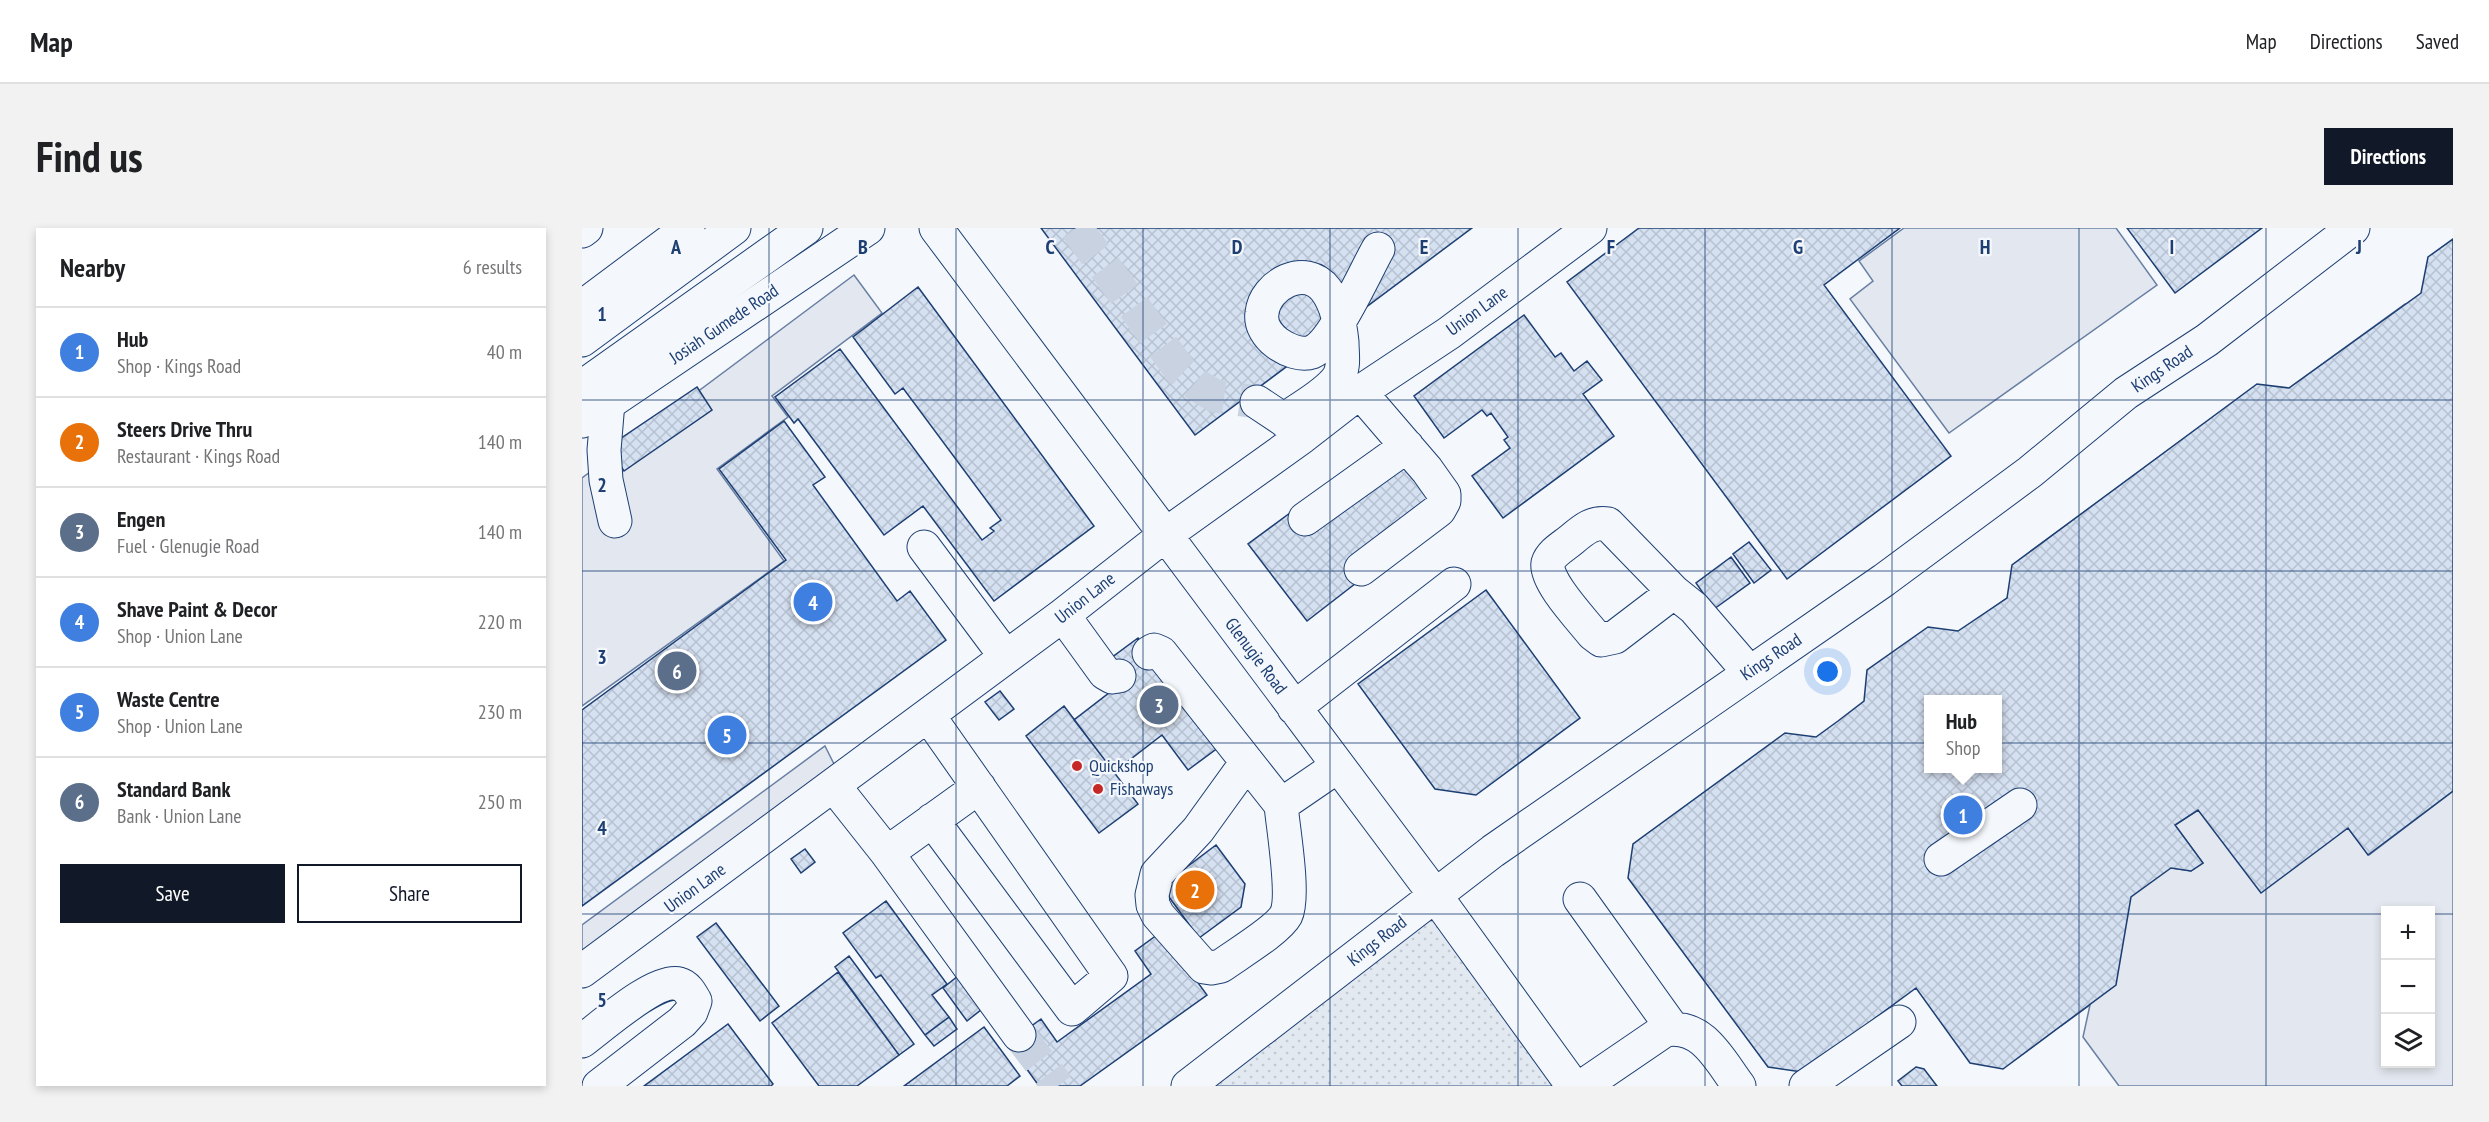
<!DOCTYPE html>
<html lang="en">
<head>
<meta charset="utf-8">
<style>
  :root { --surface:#fff; --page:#f2f2f2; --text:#202124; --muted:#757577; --line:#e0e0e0; --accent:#111827 }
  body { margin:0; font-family:"PT Sans Narrow",sans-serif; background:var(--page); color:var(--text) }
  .controls { position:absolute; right:18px; bottom:18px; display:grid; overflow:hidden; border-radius:0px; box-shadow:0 3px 9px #0003 }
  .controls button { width:54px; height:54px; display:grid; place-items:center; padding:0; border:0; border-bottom:2px solid var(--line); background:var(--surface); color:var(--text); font:30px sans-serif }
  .you { position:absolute; left:1246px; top:444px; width:21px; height:21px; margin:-15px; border:4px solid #fff; border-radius:50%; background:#1a73e8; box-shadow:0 0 0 9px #1a73e833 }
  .badge { display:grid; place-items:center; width:39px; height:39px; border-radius:50%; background:var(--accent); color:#fff; font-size:20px; font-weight:700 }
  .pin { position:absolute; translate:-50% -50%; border:3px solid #fff; box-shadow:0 2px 6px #0006 }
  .popup { position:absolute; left:1342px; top:467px; width:78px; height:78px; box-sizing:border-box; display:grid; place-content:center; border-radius:0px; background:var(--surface); filter:drop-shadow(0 2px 4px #0005); font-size:20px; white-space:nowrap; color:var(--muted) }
  .popup b { font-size:22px; color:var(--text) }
  .popup::after { content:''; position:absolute; left:50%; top:100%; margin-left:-12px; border:12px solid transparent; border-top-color:var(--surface) }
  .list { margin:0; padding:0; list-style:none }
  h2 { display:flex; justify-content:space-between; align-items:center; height:78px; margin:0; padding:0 24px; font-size:26px }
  h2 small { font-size:20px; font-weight:400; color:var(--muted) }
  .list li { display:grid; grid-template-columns:39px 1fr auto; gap:18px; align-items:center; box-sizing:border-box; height:90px; padding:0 24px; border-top:2px solid var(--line) }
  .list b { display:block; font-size:22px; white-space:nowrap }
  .list p { margin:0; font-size:20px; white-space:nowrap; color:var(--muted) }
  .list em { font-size:20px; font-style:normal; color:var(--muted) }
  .actions { display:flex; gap:12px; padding:18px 24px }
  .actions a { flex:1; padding:14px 0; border:2px solid var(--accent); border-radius:0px; text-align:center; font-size:21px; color:var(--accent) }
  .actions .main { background:var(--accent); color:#fff }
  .icon { flex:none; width:33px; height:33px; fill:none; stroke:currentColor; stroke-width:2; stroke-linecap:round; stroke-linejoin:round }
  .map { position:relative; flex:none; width:1871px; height:858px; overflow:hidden; border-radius:0px }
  header { display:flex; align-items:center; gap:36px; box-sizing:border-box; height:84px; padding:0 30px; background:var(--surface); border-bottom:2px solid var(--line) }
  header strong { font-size:28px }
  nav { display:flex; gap:33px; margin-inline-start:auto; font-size:21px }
  .intro { display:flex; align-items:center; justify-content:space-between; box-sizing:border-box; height:144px; padding:0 36px }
  h1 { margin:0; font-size:42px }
  .button { padding:15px 27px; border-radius:0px; background:var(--accent); color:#fff; font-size:21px; font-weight:700 }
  main { display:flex; gap:36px; padding:0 36px }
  aside { flex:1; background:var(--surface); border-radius:0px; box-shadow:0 3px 9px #0003 }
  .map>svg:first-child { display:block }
</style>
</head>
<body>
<header>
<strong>Map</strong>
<nav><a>Map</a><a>Directions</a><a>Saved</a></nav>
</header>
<div class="intro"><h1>Find us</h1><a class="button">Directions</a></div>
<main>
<aside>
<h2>Nearby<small>6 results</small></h2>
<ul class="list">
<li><span class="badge" style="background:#3f7fe0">1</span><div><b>Hub</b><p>Shop · Kings Road</p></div><em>40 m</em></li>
<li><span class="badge" style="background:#e8710a">2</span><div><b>Steers Drive Thru</b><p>Restaurant · Kings Road</p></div><em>140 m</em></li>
<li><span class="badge" style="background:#5c6f8a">3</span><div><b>Engen</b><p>Fuel · Glenugie Road</p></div><em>140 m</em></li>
<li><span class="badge" style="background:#3f7fe0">4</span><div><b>Shave Paint &amp; Decor</b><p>Shop · Union Lane</p></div><em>220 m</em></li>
<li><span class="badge" style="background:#3f7fe0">5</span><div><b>Waste Centre</b><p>Shop · Union Lane</p></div><em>230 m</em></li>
<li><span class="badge" style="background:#5c6f8a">6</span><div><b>Standard Bank</b><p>Bank · Union Lane</p></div><em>250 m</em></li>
</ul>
<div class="actions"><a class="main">Save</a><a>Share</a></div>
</aside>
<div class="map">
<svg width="1871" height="858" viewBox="0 0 1871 858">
  <defs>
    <pattern id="green-dots" width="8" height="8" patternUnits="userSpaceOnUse" patternTransform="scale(1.5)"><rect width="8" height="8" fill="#e3e9f0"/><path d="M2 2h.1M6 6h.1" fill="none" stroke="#c2c9d1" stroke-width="1.8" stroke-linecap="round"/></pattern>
    <pattern id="building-cross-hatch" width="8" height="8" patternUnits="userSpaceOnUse" patternTransform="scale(1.5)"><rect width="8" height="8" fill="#d5e0f0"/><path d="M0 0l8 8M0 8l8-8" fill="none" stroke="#b6c1d1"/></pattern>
  </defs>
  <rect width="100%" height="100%" fill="#f4f7fb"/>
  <path fill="url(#green-dots)" stroke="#687fa3" stroke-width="1.5" d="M854 667 993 858H611Z"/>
  <path fill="#e3e8f0" stroke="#687fa3" stroke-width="1.5" fill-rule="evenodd" d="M1322 0H1534L1575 57 1367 205 1268 71 1291 53 1277 33Z
    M272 47 300 85 190 168 206 189 135 241 202 333 0 478V250Z
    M1823 76 1830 85 1585 601 1591 640 1609 643 1621 635 1593 597 1616 582 1766 600 1787 627 1871 563V858H1537L1501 809 1508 777 1479 798 1269 514 1385 398 1425 370 1439 389 1476 361 1449 323 1619 198 1648 237 1707 160ZM1346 472H1416V540H1346ZM1804 682H1848V836H1804Z
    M243 518 254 540 0 728V697Z"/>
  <path fill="url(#building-cross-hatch)" stroke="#1d3f73" stroke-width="1.5" fill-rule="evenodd" d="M459 0H890L613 207Z
    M1057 0H1318L1242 57 1369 228 1205 351 985 54Z
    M1545 0H1680L1593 65Z
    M1871 11V563L1786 627 1766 600 1679 665 1616 582 1593 597 1621 635 1609 643 1589 640 1549 669 1534 757 1421 841 1388 835 1334 760 1220 844 1186 839 1046 650 1051 616 1203 505 1234 509 1256 493 1282 473 1285 442 1346 399 1376 403 1425 370 1430 337 1675 156 1707 160 1839 65 1846 29ZM1346 472H1416V540H1346Z
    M336 59 512 298 412 373 341 278 302 307 216 191 212 195 193 169 258 121 400 312 412 303 408 300 419 292 321 160 313 166 271 109Z
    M942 87 973 129 979 125 992 143 1005 133 1020 152 1001 166 1032 208 921 290 890 248 928 220 922 212 926 209 909 185 905 188 900 182 862 210 832 168Z
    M115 159 130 182 42 243 26 219Z
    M202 193 243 249 231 257 315 373 328 363 364 412 0 678V482L204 332 137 241Z
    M827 226 857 266 778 352 725 393 666 316 708 285 724 305Z
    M1167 314 1189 342 1172 355 1151 326Z
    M1149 329 1168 355 1132 381 1114 355Z
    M904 362 998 490 894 567 853 561 776 456Z
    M556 410 637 519 606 542 580 507 532 544 492 492 541 454 525 433Z
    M418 463 432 481 417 492 403 474Z
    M482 478 556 576 517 605 444 508Z
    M634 617 663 656 659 679 617 710 587 669 589 651Z
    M223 621 233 634 219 645 209 631Z
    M304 673 365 756 350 767 367 789 343 807 299 747 294 750 261 705Z
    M134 695 197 778 178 793 115 709Z
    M579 704 625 767 498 858H457L426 815 459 791 475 814 569 746 553 723Z
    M267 728 332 816 317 827 253 739Z
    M256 744 317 827 275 858H237L190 795Z
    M376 748 400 781 385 793 361 760Z
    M367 789 375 801 352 818 343 807Z
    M146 796 191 856 189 858H62Z
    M402 799 438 848 425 858H322Z
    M1334 839 1342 841 1355 858H1320L1316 853Z"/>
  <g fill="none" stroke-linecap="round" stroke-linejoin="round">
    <path stroke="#c9d2e0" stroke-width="33" stroke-dasharray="33 16" stroke-linecap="butt" d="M494 0 599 143 615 157 633 168 675 174
      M437 807 476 858"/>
    <defs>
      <path id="minor" d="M354 0 853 667 991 858
        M0 3 4 0
        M0 112 152 0
        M0 159 224 0
        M778 164 845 242 862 266V273L857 282 779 341
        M26 174 22 222 24 252 33 293
        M675 174 702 192 717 206
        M702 192C719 179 744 167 756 150 763 139 760 126 760 114 758 96 755 77 744 62 724 35 683 56 680 85 678 97 686 108 695 115 705 122 719 128 730 124 752 115 783 44 796 21
        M723 291 825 218
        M342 319 424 429
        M1092 364 1033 409 1019 412 1011 406C1000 392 962 352 966 335 969 325 982 318 989 312 1001 302 1011 293 1026 296L1092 364 1112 380 1167 444
        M481 387 523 445 530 449 537 448
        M567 425 572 422 579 425 699 577 756 538
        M712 480 872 356
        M346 487 529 748 490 781 350 592
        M665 534 616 602 575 646 570 667 571 677 576 687 622 739 629 740 639 738C654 727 696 702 704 687 713 668 701 600 699 577
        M252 558 305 625 437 807
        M305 625 397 559
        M1359 631 1438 577
        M998 671 1091 801
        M0 743 481 387 583 307 720 209 778 164 867 105 1008 0
        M0 813C19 799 75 749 97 756 105 758 109 766 113 773L109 784 100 794 17 858
        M606 858 911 623 1302 352 1448 244 1544 165 1625 112 1771 0
        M1001 858 1083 802C1121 795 1138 833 1157 858
        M1224 858 1317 794"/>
      <path id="major" d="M0 79 106 0
        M0 193 286 0"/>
    </defs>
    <use href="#minor" stroke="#1d3f73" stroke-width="35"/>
    <use href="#major" stroke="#1d3f73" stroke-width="35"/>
    <use href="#minor" stroke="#f4f7fb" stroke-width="33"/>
    <use href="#major" stroke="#f4f7fb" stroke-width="33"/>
  </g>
  <path fill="none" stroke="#1d3f73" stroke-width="1.5" stroke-opacity="0.55" d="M187 0V858M374 0V858M561 0V858M748 0V858M936 0V858M1123 0V858M1310 0V858M1497 0V858M1684 0V858M0 172H1871M0 343H1871M0 515H1871M0 686H1804M1848 686H1871"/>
  <g fill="#c62828" stroke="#f4f7fb" stroke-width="2">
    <circle cx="495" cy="538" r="6"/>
    <circle cx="516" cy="561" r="6"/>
  </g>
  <g text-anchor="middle" stroke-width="4.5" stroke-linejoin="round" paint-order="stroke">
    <g font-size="18" fill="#1d3f73" stroke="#f4f7fb">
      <text transform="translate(895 83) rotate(-36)" y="6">Union Lane</text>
      <text transform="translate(142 96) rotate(-34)" y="6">Josiah Gumede Road</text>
      <text transform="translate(1580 141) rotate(-34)" y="6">Kings Road</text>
      <text transform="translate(503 370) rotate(-38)" y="6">Union Lane</text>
      <text transform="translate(674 428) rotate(53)" y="6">Glenugie Road</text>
      <text transform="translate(1189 429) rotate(-34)" y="6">Kings Road</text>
      <text transform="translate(113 660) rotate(-36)" y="6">Union Lane</text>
      <text transform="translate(795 713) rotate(-38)" y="6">Kings Road</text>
    </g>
    <g font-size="18" fill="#1d3f73" stroke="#f4f7fb" text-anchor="start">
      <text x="507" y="544">Quickshop</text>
      <text x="528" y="567">Fishaways</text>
    </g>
  </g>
  <g font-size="20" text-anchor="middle" font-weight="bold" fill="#1d3f73" stroke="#f4f7fb" stroke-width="4.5" stroke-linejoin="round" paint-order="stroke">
    <text x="94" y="26">A</text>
    <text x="281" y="26">B</text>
    <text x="468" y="26">C</text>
    <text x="655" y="26">D</text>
    <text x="842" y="26">E</text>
    <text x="1029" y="26">F</text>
    <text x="1216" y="26">G</text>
    <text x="1403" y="26">H</text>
    <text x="1590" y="26">I</text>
    <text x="1777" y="26">J</text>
    <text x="20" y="93">1</text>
    <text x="20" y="264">2</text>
    <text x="20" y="436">3</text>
    <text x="20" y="607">4</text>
    <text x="20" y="779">5</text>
  </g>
</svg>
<div class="controls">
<button>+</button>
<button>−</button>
<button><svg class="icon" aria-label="layers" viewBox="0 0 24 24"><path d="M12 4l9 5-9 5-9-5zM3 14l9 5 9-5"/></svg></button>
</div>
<div class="you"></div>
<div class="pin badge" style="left:1381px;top:587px;background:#3f7fe0">1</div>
<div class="popup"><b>Hub</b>Shop</div>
<div class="pin badge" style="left:613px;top:662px;background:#e8710a">2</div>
<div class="pin badge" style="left:577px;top:477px;background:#5c6f8a">3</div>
<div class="pin badge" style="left:231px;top:374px;background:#3f7fe0">4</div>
<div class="pin badge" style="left:145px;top:507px;background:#3f7fe0">5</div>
<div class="pin badge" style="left:95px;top:443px;background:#5c6f8a">6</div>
</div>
</main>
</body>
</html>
